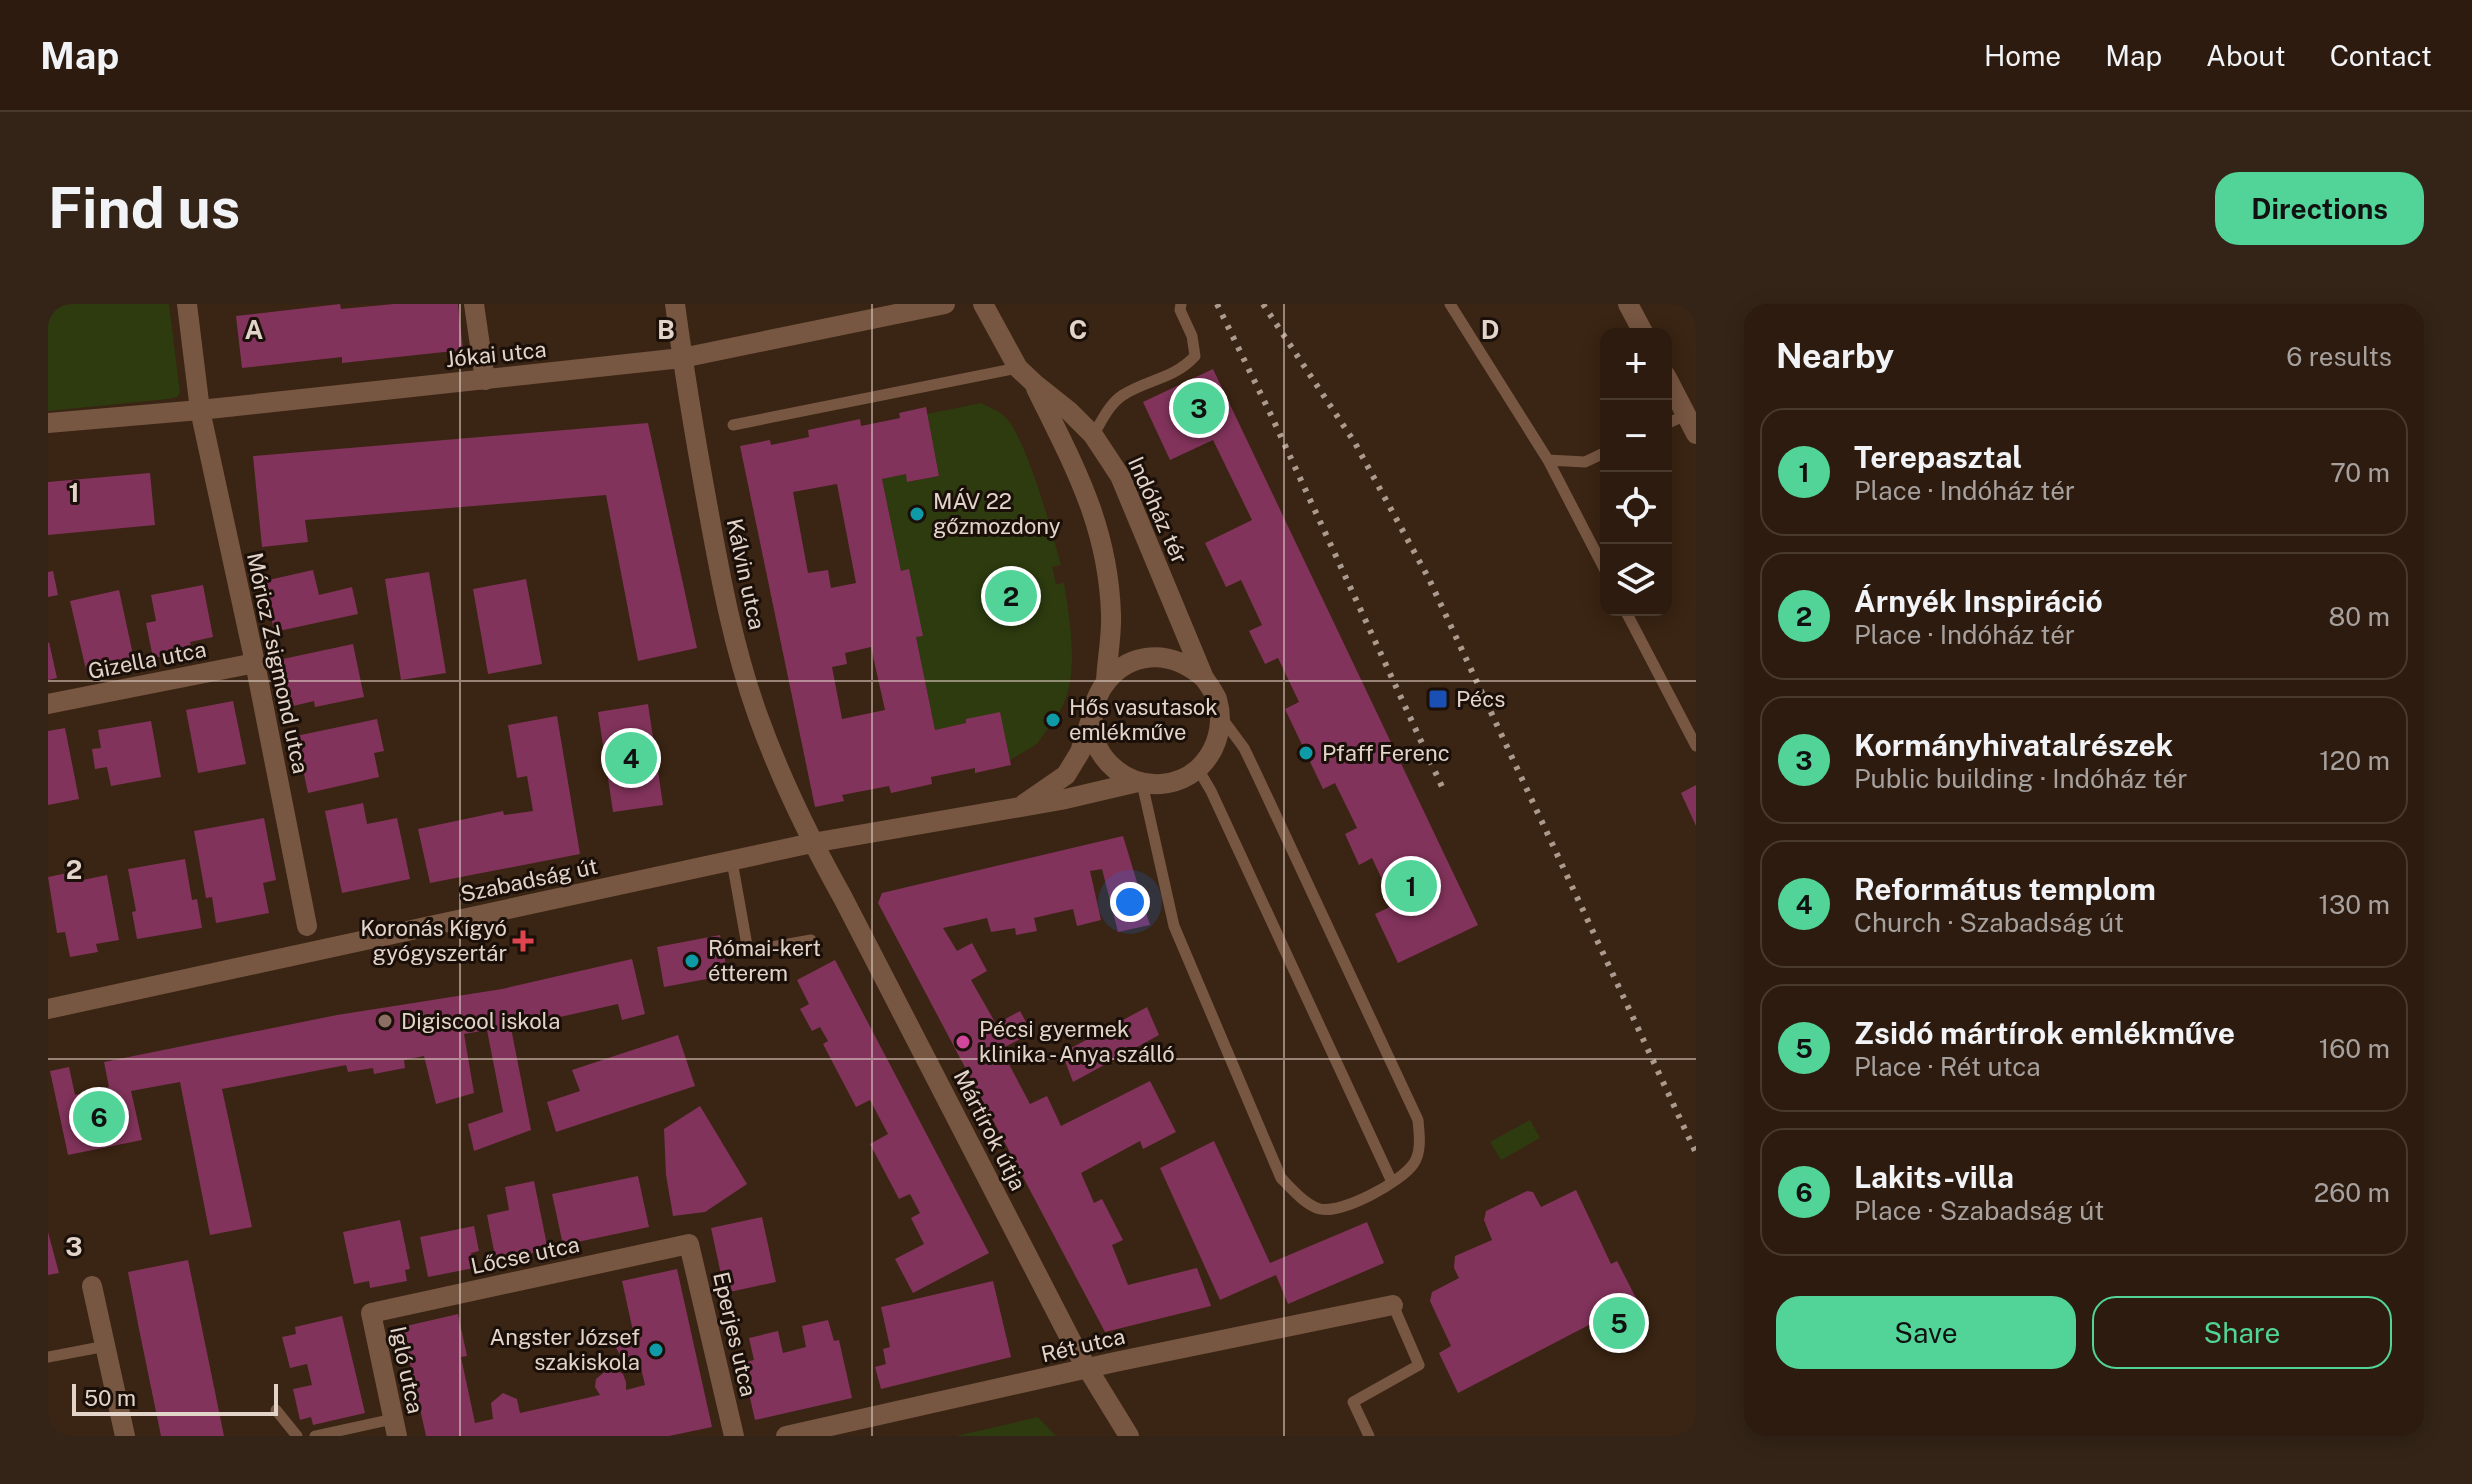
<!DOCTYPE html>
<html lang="en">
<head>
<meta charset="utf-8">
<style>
  :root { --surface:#2c1b0e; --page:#342417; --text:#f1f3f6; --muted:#a6a19e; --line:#48392e; --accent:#52d397 }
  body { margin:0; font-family:"Public Sans",sans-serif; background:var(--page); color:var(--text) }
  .controls { position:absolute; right:24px; top:24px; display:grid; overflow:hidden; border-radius:16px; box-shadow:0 4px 20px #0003 }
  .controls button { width:72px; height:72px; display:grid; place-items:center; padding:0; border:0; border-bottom:2px solid var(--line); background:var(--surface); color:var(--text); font:40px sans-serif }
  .scale { position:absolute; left:24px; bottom:20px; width:206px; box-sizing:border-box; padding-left:8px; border:4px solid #e3d4ca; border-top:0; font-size:22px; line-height:28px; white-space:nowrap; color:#e3d4ca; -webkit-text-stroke:6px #1a1009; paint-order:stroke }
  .you { position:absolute; left:1082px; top:598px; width:28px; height:28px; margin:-20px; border:6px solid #fff; border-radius:50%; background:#1a73e8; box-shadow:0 0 0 12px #1a73e833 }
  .badge { display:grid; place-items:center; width:52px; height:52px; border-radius:50%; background:var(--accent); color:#111; font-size:26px; font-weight:700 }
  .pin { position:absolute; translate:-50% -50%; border:4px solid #fff; box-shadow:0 2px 8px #0006 }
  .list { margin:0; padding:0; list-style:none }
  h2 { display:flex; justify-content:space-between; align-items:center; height:104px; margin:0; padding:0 32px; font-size:34px }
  h2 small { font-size:26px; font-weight:400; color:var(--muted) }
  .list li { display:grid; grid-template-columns:52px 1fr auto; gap:24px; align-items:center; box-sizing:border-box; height:128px; margin:0 16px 16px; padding:0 16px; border:2px solid var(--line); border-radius:24px }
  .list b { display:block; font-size:30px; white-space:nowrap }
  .list p { margin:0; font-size:26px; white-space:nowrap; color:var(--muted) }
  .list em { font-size:26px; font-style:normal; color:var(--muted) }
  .actions { display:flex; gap:16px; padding:24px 32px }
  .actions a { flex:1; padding:18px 0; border:2px solid var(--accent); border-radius:24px; text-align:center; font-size:28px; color:var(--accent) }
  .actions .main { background:var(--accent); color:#111 }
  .icon { flex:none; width:44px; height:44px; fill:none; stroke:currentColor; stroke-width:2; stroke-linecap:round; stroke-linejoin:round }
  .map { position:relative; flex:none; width:1648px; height:1132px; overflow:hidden; border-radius:24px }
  header { display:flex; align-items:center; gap:48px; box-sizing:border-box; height:112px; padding:0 40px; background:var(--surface); border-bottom:2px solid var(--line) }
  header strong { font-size:38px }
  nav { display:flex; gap:44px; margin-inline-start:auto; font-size:28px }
  .intro { display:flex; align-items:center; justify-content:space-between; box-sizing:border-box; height:192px; padding:0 48px }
  h1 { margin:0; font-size:56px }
  .button { padding:20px 36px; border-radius:24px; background:var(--accent); color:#111; font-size:28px; font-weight:700 }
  main { display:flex; gap:48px; padding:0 48px }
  aside { flex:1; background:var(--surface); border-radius:24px; box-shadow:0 4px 20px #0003 }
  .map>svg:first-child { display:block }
</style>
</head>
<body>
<header>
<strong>Map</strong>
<nav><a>Home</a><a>Map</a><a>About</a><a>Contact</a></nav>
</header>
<div class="intro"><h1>Find us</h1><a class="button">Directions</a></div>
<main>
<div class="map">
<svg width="1648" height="1132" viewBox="0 0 1648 1132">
  <rect width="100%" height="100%" fill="#3a2413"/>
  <path fill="#2d3b0f" d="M0 0H121L132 89 129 93 120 95 0 107Z
    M933 99C940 103 949 106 955 111 977 128 1005 231 1013 261L1004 263 1008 280 1016 279C1022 318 1034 379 1008 413L1004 411 1000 416 1003 420 989 440 962 456 918 415V419L887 426 868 333 874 331 861 266 853 267 834 175 858 170 860 178 891 172 879 110Z
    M1482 816 1492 834 1453 856 1442 838Z
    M990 1113 1008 1132H908Z"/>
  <path fill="#82335b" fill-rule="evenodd" d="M292 0 293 5 346 0H410L415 46 294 59V53L194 64 188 12Z
    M1165 65 1430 621 1350 659 1327 610 1346 601 1324 554 1311 561 1297 530 1309 524 1287 479 1275 485 1237 405 1251 398 1230 354 1217 360 1201 327 1214 321 1193 276 1178 283 1157 239 1204 216 1165 136 1122 156 1095 98Z
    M878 103 891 172 859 178 858 170 834 175 853 267 861 265 875 332 868 333 887 426 918 419V415L952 408 963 461 927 469V464L883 473 884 480 843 489 841 482 794 491 796 497 767 503 692 142 722 136 723 141 761 133 760 126 812 115 813 122 852 114 851 109ZM789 180 808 279 783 284 780 266 760 269 745 188ZM823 343 837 406 794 415 784 363 799 360 797 349Z
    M600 119 649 344 590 357 558 191 257 216 260 238 214 243 205 152Z
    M102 169 107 221 0 231V178Z
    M265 266 271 291 304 283 310 310 226 328 216 277Z
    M5 267 10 291 0 293V268Z
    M381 268 398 369 353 376 337 275Z
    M478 275 494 360 440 370 425 285Z
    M155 281 165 333 142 338 144 347 105 354 98 319 108 317 103 291Z
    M71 286 87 360 39 370 22 297Z
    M1 338 9 374 0 376V339Z
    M305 340 316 393 267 403 266 397 241 403 230 356Z
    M185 397 198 460 150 469 138 406Z
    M600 400 615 501 565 508 550 408Z
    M509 412 532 550 382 579 370 525 455 507 456 511 485 507 479 472 469 474 460 421Z
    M329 415 336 447 326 449 331 473 260 489 248 432Z
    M103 417 113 473 63 482 59 463 47 465 44 445 53 444 50 426Z
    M17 424 31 495 0 501V427Z
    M1648 481V522L1633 489Z
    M315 499 319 520 349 514 362 575 294 589 277 507Z
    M216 514 228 576 215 579 221 609 168 619 164 593 158 594 146 527Z
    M1075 532 1102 621 1070 628 1054 565 1042 567 1053 616 1029 622 1025 605 986 614 989 627 968 631 967 624 943 628 939 614 895 624 909 647 924 639 939 667 923 676 948 720 972 707 984 729 953 745 982 800 999 792 1013 822 1102 777 1128 828 1095 845 1092 837 1033 869 1046 899 1054 895 1075 936 1064 941 1080 981 1149 964 1163 1002 1057 1028 830 599 834 589Z
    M137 555 144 596 149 595 154 624 89 635 84 608 88 607 80 565Z
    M24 568 25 578 59 571 71 636 48 640 50 648 22 653 17 628 9 629 0 573Z
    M672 631 680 671 616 683 609 643Z
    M584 655 597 710 574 716 570 700 463 724 483 826 426 847 420 820 455 808 439 726 416 730 426 789 388 800 376 752 356 756 357 764 326 770 325 764 300 768 298 761 174 785 204 923 162 931 132 778 83 787 94 836 20 851 2 767 21 763 27 791 61 783 56 758 289 711 454 685Z
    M787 656 941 949 865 989 847 955 876 940 863 914 872 909 862 890 851 895 822 840 840 830 822 796 808 803 775 740 780 737 772 723 764 727 752 705 761 700 749 676Z
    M1099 703 1111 731 1025 778 1014 749Z
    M630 731 647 782 508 828 499 798 532 787 524 766Z
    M652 802 699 880 657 908 625 912 618 871 616 825Z
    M1166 837 1222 959 1319 918 1336 959 1240 1000 1228 971 1172 996 1112 864Z
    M590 872 601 923 515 941 504 890Z
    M486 877 500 946 448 957 439 911 461 906 457 883Z
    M1528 886 1563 960 1569 957 1589 996 1410 1089 1391 1049 1403 1042 1382 997 1384 988 1411 974 1406 964 1407 952 1444 936 1436 916 1438 907 1479 887 1485 888 1493 903Z
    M714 913 728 978 677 989 663 924Z
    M352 916 362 965 357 966 359 977 322 984 321 977 306 980 295 928Z
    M426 922 431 947 423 949 426 964 380 973 372 933Z
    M0 928 11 969 0 971Z
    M140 956 176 1132H113L91 1025 80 968Z
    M629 965 664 1123 621 1132H378L354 1023 410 1010 419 1052 413 1053 427 1119 445 1115 443 1099 455 1089 469 1095 472 1109 552 1091 547 1083 548 1075 560 1065 568 1066 575 1070 578 1078V1086L597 1081 591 1056 583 1058 575 1056 567 1042 575 1028 585 1027 574 977Z
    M945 977 963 1053 833 1085 827 1063 838 1060 835 1045 842 1043 833 1003Z
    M294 1012 317 1109 265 1121 263 1113 252 1116 245 1085 264 1081 259 1060 242 1064 234 1033 248 1030 247 1023Z
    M780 1016 786 1037 791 1036 804 1094 707 1116 694 1059 706 1056 701 1034 730 1027 735 1049 758 1043 754 1022Z"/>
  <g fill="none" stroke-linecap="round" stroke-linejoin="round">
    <path stroke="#775642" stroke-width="11" d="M1402 0 1500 156 1537 158 1558 148
      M1618 120 1638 111
      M685 121 970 64
      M1045 131C1054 117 1061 100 1075 91 1100 75 1126 75 1147 52L1144 32 1132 6 1133 0
      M1500 156 1558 268
      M1577 306 1648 442
      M1150 465 1163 487 1344 878
      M1094 479 1126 622 1233 874C1243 884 1257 901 1272 905 1294 910 1354 878 1366 859 1374 847 1371 829 1370 816L1209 471 1196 444 1173 413
      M684 557 700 647 763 636
      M0 1053 58 1042
      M228 1106 249 1132
      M267 1132 345 1115
      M1321 1132 1305 1098 1371 1061 1345 1001"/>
    <path stroke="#775642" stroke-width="20" d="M139 0 152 106 207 359 259 622
      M426 0 437 76
      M935 0 970 64 987 80 1021 107 1045 131 1072 172 1156 374C1161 381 1166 388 1169 395 1181 435 1155 477 1113 480 1096 481 1080 476 1067 465 1005 413 1081 309 1156 374
      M1580 0 1596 30
      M1618 72 1648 130
      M988 84C1026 162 1060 221 1063 310 1064 332 1059 355 1058 377
      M0 119 152 106 634 54 897 0
      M0 400 207 359
      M976 500 1018 471 1032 448 1043 415
      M764 539 1013 496 1090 478
      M44 982 77 1132
      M349 1132 323 1009 641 940 686 1132
      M738 1132 1067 1058 1345 1001"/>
    <path stroke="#775642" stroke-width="20" d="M627 0C636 67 647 133 659 199 672 271 685 343 710 412 733 476 762 535 795 594L1027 1044 1081 1132
      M0 705 764 539"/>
    <path stroke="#ab9a8e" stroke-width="6" stroke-dasharray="4 8" stroke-linecap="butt" d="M1169 0 1223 111 1396 487
      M1215 0 1307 139 1381 275 1648 849"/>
  </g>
  <path fill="none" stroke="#e3d4ca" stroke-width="2" stroke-opacity="0.55" d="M412 0V1132M824 0V1132M1236 0V1132M0 377H1648M0 755H1648"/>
  <g fill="#0f9aa8" stroke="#1a1009" stroke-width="3">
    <circle cx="869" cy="210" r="8"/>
    <circle cx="1005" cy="416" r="8"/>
    <circle cx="1258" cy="449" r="8"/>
    <circle cx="644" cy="657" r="8"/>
    <circle cx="608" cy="1046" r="8"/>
  </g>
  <rect fill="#1a4fb4" stroke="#1a1009" stroke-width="3" x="1380" y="385" width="20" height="20" rx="4"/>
  <path fill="#e0444e" stroke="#1a1009" stroke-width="3" d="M471 625h8v8h8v8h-8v8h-8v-8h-8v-8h8z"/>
  <circle fill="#8d6e63" stroke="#1a1009" stroke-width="3" cx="337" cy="717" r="8"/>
  <circle fill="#d1479c" stroke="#1a1009" stroke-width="3" cx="915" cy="738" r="8"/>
  <g text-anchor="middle" stroke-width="6" stroke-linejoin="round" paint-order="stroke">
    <g font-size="22" fill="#e3d4ca" stroke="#1a1009">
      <text transform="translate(448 50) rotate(-6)" y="8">Jókai utca</text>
      <text transform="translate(1110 206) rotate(66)" y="8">Indóház tér</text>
      <text transform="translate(698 270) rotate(78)" y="8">Kálvin utca</text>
      <text transform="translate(99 356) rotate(-11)" y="8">Gizella utca</text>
      <text transform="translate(230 359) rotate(78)" y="8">Móricz Zsigmond utca</text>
      <text transform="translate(481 576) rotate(-12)" y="8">Szabadság út</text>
      <text transform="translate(942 826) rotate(63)" y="8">Mártírok útja</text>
      <text transform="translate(477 951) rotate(-12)" y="8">Lőcse utca</text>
      <text transform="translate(687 1030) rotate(77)" y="8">Eperjes utca</text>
      <text transform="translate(1035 1041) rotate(-13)" y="8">Rét utca</text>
      <text transform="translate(359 1066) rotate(78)" y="8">Igló utca</text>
    </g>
    <g font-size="22" fill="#e3d4ca" stroke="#1a1009" text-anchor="start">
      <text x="885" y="205">MÁV 22<tspan x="885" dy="25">gőzmozdony</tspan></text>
      <text x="1408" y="403">Pécs</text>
      <text x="1021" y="411">Hős vasutasok<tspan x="1021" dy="25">emlékműve</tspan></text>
      <text x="1274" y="457">Pfaff Ferenc</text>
      <text x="459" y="632" text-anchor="end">Koronás Kígyó<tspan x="459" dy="25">gyógyszertár</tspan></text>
      <text x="660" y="652">Római-kert<tspan x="660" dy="25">étterem</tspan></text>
      <text x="353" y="725">Digiscool iskola</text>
      <text x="931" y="733">Pécsi gyermek<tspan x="931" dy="25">klinika - Anya szálló</tspan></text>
      <text x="592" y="1041" text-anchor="end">Angster József<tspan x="592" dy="25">szakiskola</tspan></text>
    </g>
  </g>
  <g font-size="26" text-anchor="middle" font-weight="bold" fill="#e3d4ca" stroke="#1a1009" stroke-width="6" stroke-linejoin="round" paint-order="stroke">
    <text x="206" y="35">A</text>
    <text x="618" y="35">B</text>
    <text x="1030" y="35">C</text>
    <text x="1442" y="35">D</text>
    <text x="26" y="198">1</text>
    <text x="26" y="575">2</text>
    <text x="26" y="952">3</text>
  </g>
</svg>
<div class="controls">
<button>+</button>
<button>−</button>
<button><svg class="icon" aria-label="locate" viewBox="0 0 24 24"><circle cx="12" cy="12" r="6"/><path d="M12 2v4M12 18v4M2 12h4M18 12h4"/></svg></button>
<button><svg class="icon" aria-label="layers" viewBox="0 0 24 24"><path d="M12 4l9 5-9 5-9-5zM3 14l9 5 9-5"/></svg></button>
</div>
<div class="scale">50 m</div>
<div class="you"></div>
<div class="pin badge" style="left:1363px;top:582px">1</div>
<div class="pin badge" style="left:963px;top:292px">2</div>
<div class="pin badge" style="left:1151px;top:104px">3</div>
<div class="pin badge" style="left:583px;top:454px">4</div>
<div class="pin badge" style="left:1571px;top:1019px">5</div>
<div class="pin badge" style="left:51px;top:813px">6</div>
</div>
<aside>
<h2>Nearby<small>6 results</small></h2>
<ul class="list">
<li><span class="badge">1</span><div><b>Terepasztal</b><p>Place · Indóház tér</p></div><em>70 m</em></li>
<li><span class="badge">2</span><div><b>Árnyék Inspiráció</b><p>Place · Indóház tér</p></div><em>80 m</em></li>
<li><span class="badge">3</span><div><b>Kormányhivatalrészek</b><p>Public building · Indóház tér</p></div><em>120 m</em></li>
<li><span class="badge">4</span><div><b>Református templom</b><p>Church · Szabadság út</p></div><em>130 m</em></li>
<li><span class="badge">5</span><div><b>Zsidó mártírok emlékműve</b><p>Place · Rét utca</p></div><em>160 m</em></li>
<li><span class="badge">6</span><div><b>Lakits-villa</b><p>Place · Szabadság út</p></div><em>260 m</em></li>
</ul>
<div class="actions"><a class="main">Save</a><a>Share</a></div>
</aside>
</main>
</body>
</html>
